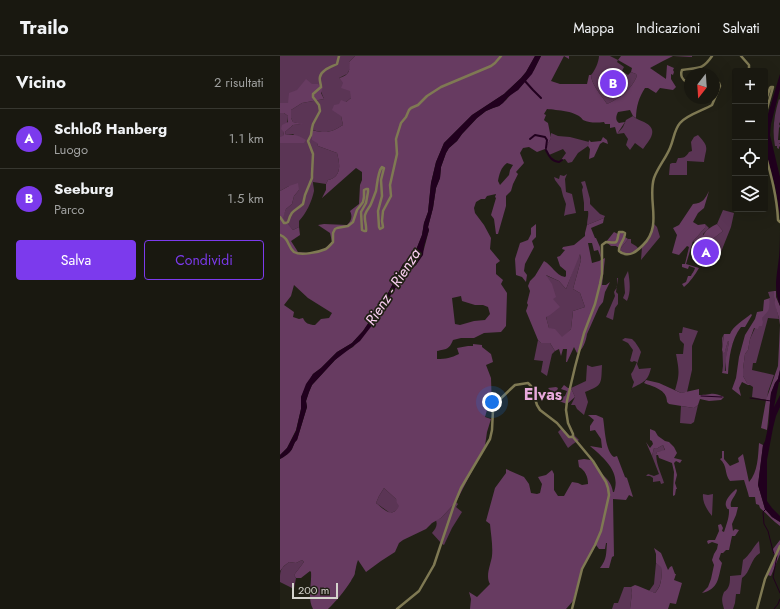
<!DOCTYPE html>
<html lang="it">
<head>
<meta charset="utf-8">
<style>
  :root { --surface:#191810; --page:#26251e; --text:#f1f3f6; --muted:#9fa09f; --line:#373730; --accent:#7c3aed }
  body { margin:0; font-family:Jost,sans-serif; background:var(--page); color:var(--text) }
  .controls { position:absolute; right:12px; top:12px; display:grid; overflow:hidden; border-radius:4px; box-shadow:0 4px 16px #0002 }
  .controls button { width:36px; height:36px; display:grid; place-items:center; padding:0; border:0; border-bottom:1px solid var(--line); background:var(--surface); color:var(--text); font:20px sans-serif }
  .compass { position:absolute; left:404px; top:12px; width:36px; height:36px; border-radius:50%; background:var(--surface); box-shadow:0 4px 16px #0002; rotate:197deg }
  .scale { position:absolute; left:12px; bottom:10px; width:46px; box-sizing:border-box; padding-left:4px; border:2px solid #d4d3cc; border-top:0; font-size:11px; line-height:14px; white-space:nowrap; color:#d4d3cc; -webkit-text-stroke:3px #212015; paint-order:stroke }
  .you { position:absolute; left:212px; top:346px; width:14px; height:14px; margin:-10px; border:3px solid #fff; border-radius:50%; background:#1a73e8; box-shadow:0 0 0 6px #1a73e833 }
  .badge { display:grid; place-items:center; width:26px; height:26px; border-radius:50%; background:var(--accent); color:#fff; font-size:13px; font-weight:700 }
  .pin { position:absolute; translate:-50% -50%; border:2px solid #fff; box-shadow:0 1px 4px #0006 }
  .list { margin:0; padding:0; list-style:none }
  h2 { display:flex; justify-content:space-between; align-items:center; height:52px; margin:0; padding:0 16px; font-size:17px }
  h2 small { font-size:13px; font-weight:400; color:var(--muted) }
  .list li { display:grid; grid-template-columns:26px 1fr auto; gap:12px; align-items:center; box-sizing:border-box; height:60px; padding:0 16px; border-top:1px solid var(--line) }
  .list b { display:block; font-size:15px; white-space:nowrap }
  .list p { margin:0; font-size:13px; white-space:nowrap; color:var(--muted) }
  .list em { font-size:13px; font-style:normal; color:var(--muted) }
  .actions { display:flex; gap:8px; padding:12px 16px }
  .actions a { flex:1; padding:9px 0; border:1px solid var(--accent); border-radius:4px; text-align:center; font-size:14px; color:var(--accent) }
  .actions .main { background:var(--accent); color:#fff }
  .icon { flex:none; width:22px; height:22px; fill:none; stroke:currentColor; stroke-width:2; stroke-linecap:round; stroke-linejoin:round }
  .map { position:relative; flex:none; width:500px; height:553px; overflow:hidden }
  header { display:flex; align-items:center; gap:24px; box-sizing:border-box; height:56px; padding:0 20px; background:var(--surface); border-bottom:1px solid var(--line) }
  header strong { font-size:19px }
  nav { display:flex; gap:22px; margin-inline-start:auto; font-size:14px }
  main { display:flex }
  aside { flex:1; background:var(--surface) }
  .map>svg:first-child { display:block }
</style>
</head>
<body>
<header>
<strong>Trailo</strong>
<nav><a>Mappa</a><a>Indicazioni</a><a>Salvati</a></nav>
</header>
<main>
<aside>
<h2>Vicino<small>2 risultati</small></h2>
<ul class="list">
<li><span class="badge">A</span><div><b>Schloß Hanberg</b><p>Luogo</p></div><em>1.1 km</em></li>
<li><span class="badge">B</span><div><b>Seeburg</b><p>Parco</p></div><em>1.5 km</em></li>
</ul>
<div class="actions"><a class="main">Salva</a><a>Condividi</a></div>
</aside>
<div class="map">
<svg width="500" height="553" viewBox="0 0 500 553">
  <rect width="100%" height="100%" fill="#212015"/>
  <path fill="#5b3555" d="M0 0H75L69 6 71 11 67 18 59 22 71 35V42L66 46 61 60 63 69C52 76 46 78 33 74L38 90 57 97C60 108 62 121 48 124L46 128 33 126C33 129 34 132 34 135 32 145 26 158 19 165V171L13 174 2 162 6 153 12 148 14 140 19 134 9 130 0 135V87H24L13 78 6 79 5 76 13 69 21 68 13 66 11 62V54L22 47 44 43 38 28H32L8 47H0Z
    M319 0H330L338 4 337 6 344 11 342 15 348 19 351 16 356 18 357 20C351 34 340 42 327 48 322 40 311 28 311 19 315 15 319 5 319 0Z
    M499 43 500 44V66L499 68 500 70 499 72 498 84H500V87L499 88H500V90L499 91V93L497 92V90H495C492 75 494 59 499 43Z
    M0 57H4L8 60C8 68 4 73 3 81H0Z
    M353 60C356 63 360 64 364 66 380 74 369 84 363 93L355 87 350 94 346 89 348 83 344 77 337 78 343 71 346 64Z
    M271 77 278 80 290 81 309 86 308 90 298 97 292 106 288 107 285 103 281 104 286 97 283 93 269 99 265 93 271 82Z
    M418 79C430 92 426 91 424 106L407 105V119H389L390 108 392 107H396L398 102C404 102 406 101 409 96L412 95 411 86 414 81Z
    M287 118 285 123 286 136 292 138 296 157 286 159 284 160 286 148 283 140 281 132 275 124 274 121 279 123 280 119 284 120Z
    M305 125 310 143V148L320 158 325 160 324 162 307 169C307 164 309 159 308 155H304V147L302 134 303 131 301 126Z
    M443 154 454 157 451 171 439 201 425 210 427 203 421 202 422 197 416 195 417 190 413 185 418 180 421 176 425 172V168L429 172 423 178 429 195 434 182 443 175 437 168Z
    M374 168 377 171 380 181 361 204 362 191 366 186Z
    M348 183H351V187L356 190 359 193 353 197 342 198 339 191 340 193Z
    M299 197 301 204 293 233 300 237 305 251 293 255 291 273 282 282 269 272 267 265 266 260 273 242 265 219 279 225 286 233 288 228Z
    M348 215C350 226 351 236 347 245L343 242 345 237 344 223Z
    M337 222H338L336 236 338 238V248L335 252 333 264 326 261 335 240 334 236 337 231Z
    M494 235C494 247 497 252 499 263L488 262 476 307H473L472 314 494 319 488 336 487 344 472 341 473 331 467 327 463 320V313L465 298 468 294 470 283 475 272 484 259 490 242 488 236Z
    M403 271 418 275 412 290V314L407 336 401 337 395 334C400 318 399 314 396 298H403L404 288 400 284 399 277H402Z
    M444 278 442 294 444 298 448 285 449 286 447 297 445 315 443 314 442 317 443 310 442 282Z
    M345 282 352 283 355 286 359 292 361 296 357 308 359 313 371 312C368 325 364 326 352 332L354 326 352 322 351 318 353 315 357 306 354 305 352 306 350 305 353 294 348 287 342 284Z
    M258 284 261 287H270L275 295 272 298 267 320 261 316 263 305 254 304Z
    M307 309 312 311 322 309C321 328 323 329 305 336L308 346 304 359 297 353 295 349H291L295 341 291 332 306 325Z
    M418 349 414 366 411 368 400 367 401 350 414 352Z
    M282 372 290 380 294 379 299 384 293 388 288 392 278 376Z
    M383 389 385 395 377 396C374 404 382 419 384 427L381 428 380 425 373 426V422L370 420H366L368 418 374 420 379 418 372 400 374 392 376 393Z
    M104 432 116 443 120 450C117 454 115 456 110 457L96 447 99 440Z
    M423 438 428 439 433 438 432 460C427 454 422 446 423 438Z
    M176 446 178 448 176 451 182 456 172 472 164 489 162 488 152 477C155 473 158 470 156 464L161 462Z
    M479 485 480 497C470 503 471 516 462 522L460 538H456L455 547 453 553H444C442 546 441 543 444 536 450 532 450 526 450 520L461 519 463 504C470 499 473 491 479 485Z
    M22 504 24 506 14 519 16 522 14 533 0 526C0 514 0 513 9 506L16 507Z
    M376 507 381 510C382 520 382 529 375 537L369 535 374 528Z
    M344 531H351L352 537 350 553H332L334 547H338Z"/>
  <path fill="#673b61" fill-rule="evenodd" d="M75 0H255L246 16 241 22 224 38 192 59 164 87 156 106 151 127 148 156 144 167 142 179 136 194 129 204 123 208 106 241 83 275 72 287 57 296 41 312 33 318 21 341V353L16 374 7 392 0 399V135L9 130 18 127 19 134 14 140 12 148 6 153 3 162 13 174 19 171 20 179 11 185 18 196 28 197 43 194 52 186 50 177 38 169 44 168 67 169C71 165 73 161 70 155L79 148 80 129 82 124V116L76 112 42 142 46 134V128L48 124C62 121 60 108 57 97L38 90 37 87 32 84V74C46 78 52 76 63 69L61 60 52 54 54 49 59 48 61 44 66 46 71 42 70 35 61 32 63 27 59 22C68 20 71 15 69 6ZM14 229 28 242 52 257 49 262 41 263 35 269C29 269 25 267 23 262L19 263 13 261 14 256 4 249 11 240Z
    M261 0H289V3L284 0 271 25 280 28H307L309 19H311C311 28 322 40 327 48 340 42 351 34 357 20L356 18 351 16 352 12 338 4 341 0H412V1L393 0 383 5 370 12 386 23 387 9 394 12 393 14 394 16 393 19 391 18V23L396 31 393 34 380 32 376 37 368 32H365C359 41 356 51 356 62L353 60 350 54 338 56C336 60 335 64 339 67L345 66 337 78 335 71 330 72V68H325L324 66C316 67 310 67 303 64 298 55 276 54 267 53L264 58 266 59 264 64 265 65 268 67 271 82 265 93 257 96 249 91 243 92 240 97 244 107 236 116 238 118 233 128 231 135 226 140V150L218 178H216L214 163 211 159 216 142 215 141 216 138 207 140 205 143H201L196 146 194 152 195 157 204 169 211 182 210 193 220 205 216 208V218L223 224 221 228 227 237 226 270 221 276 204 277 194 282H181L173 284C169 294 166 293 157 295V303C166 303 171 302 179 298L177 292 188 290H193V288L202 289V291L211 298 213 306 206 309 211 322 212 353 207 354 205 361 211 363 207 376 205 390 176 446 161 462 152 467 146 473 123 484 119 487 115 496 101 505 86 516 78 504C76 509 76 512 75 516 75 520 72 522 71 525 63 537 58 543 48 553H33C27 542 32 528 31 516L30 515 21 522H16L14 519 24 506 22 504 16 507 9 506 4 510 0 515V403C5 400 9 398 12 393 14 389 14 386 17 384L27 351 26 345 29 336 32 329 55 304 64 296 73 291 100 259 110 240 126 216 136 209 139 204 144 193 149 174 148 171 153 152 156 132 160 122 161 111 166 97 169 92 177 85 182 78 197 62 206 55 213 52 219 50 226 44 233 36 238 34 254 14ZM227 107 233 109 230 114 229 119 220 129 218 125C219 119 221 111 227 107ZM181 240 182 245 195 249H203L208 251 210 258 205 264 194 265 180 269 175 268 172 242ZM104 432 116 443 117 447 119 450C112 463 105 454 96 447L99 440Z
    M26 23 32 28H38L43 31 41 37 44 43 22 47 11 54V62L13 66 23 68 13 69 5 76 6 79C14 78 19 79 26 84L24 87H0V81L3 80 4 76 1 73 2 69 8 66V60L4 57H0V47H8L9 37 17 34Z
    M323 81 327 84 328 88 323 86 320 88 314 101 309 103 310 93 308 90 309 84 311 86 321 85Z
    M429 135 424 152 418 157 413 166 418 169 425 168V172L421 176 418 180 413 185 406 208 419 212C415 219 410 226 404 231L402 228 406 226 408 220H411C412 217 414 216 415 212L409 210 408 213 402 211V208H405L409 191 407 190 399 199 392 197 397 179 393 172 399 169 413 148C423 147 425 143 429 135Z
    M324 162 323 167 311 172 315 182H316L320 191 321 202 318 194 314 195 312 187H308L312 207 319 205 325 202 322 229H326L330 226 325 236 323 246 319 251 307 278C306 285 303 294 297 297L294 291 287 306H286L287 293H283L281 300 279 293 275 295 270 287H261L258 284 246 255 248 249 247 247 250 235 248 230 250 225 255 220 264 205C272 209 275 219 285 221L286 220V215L280 210 277 201 280 200 285 194 282 193 283 191 294 189 305 180V177L307 169ZM300 198 301 204 293 233 300 237 305 251 293 255 291 273 282 281 275 273 269 272 266 261 270 259 280 251 273 243 276 241 272 228 266 219 279 225 286 233Z
    M256 168V181L252 185 254 191 245 208 244 215 247 219 246 226 242 221 236 219 235 203 240 187 248 184 251 178V172Z
    M437 168 443 175 434 182 429 195 420 189C424 176 425 174 437 168Z
    M334 176 338 178 343 176 345 181 348 183 340 193 336 190H331L326 186Z
    M494 235H496V241L500 250V314L498 323 495 327 491 337 487 374 481 372 486 344 498 310 500 269 499 262 495 249 494 241Z
    M490 242C489 246 490 252 488 255 486 258 483 260 482 263L483 266 482 270H479L478 273 474 272 470 283 468 294 465 298 463 313V320L467 327 471 329H468L462 326 459 332 461 340 452 333 456 322 459 301 465 279 475 263 477 256 483 255 484 244Z
    M471 258 472 259 465 271H461C451 284 449 302 448 318L442 317 443 314 446 315V301L449 286 448 285 444 299 442 294 444 278H450C453 270 464 264 471 258Z
    M366 324 379 327 401 337 419 333V339C431 339 432 335 444 341L441 344 429 345 420 343 418 349 414 352 389 348 387 346C387 333 373 331 364 327Z
    M284 329 288 332H291L295 341 287 348 276 344 273 340H268L271 337V335L268 332 276 331 278 332 275 340 280 342 285 340 287 335 281 333Z
    M308 359H316L323 362C325 372 325 395 334 401L337 400 345 421 347 422 353 441 349 439 346 444 333 443 334 500 332 501 329 512H320C327 503 326 498 327 487H326L325 493H319L316 489 302 513 293 545 286 553H190L191 543 189 536 197 541 210 528C205 520 211 508 212 500 213 490 211 479 210 468L206 465 215 432 226 417V413L244 421 249 428 251 437 257 438 260 437 262 428 258 421 266 419 272 414 274 418V434L278 440H284L292 426 298 427 302 429 308 428C308 421 305 414 299 411L298 404 304 403 311 404C314 408 317 413 321 417 328 424 331 426 333 436H334C341 416 324 402 310 390L322 392 321 383 315 374 310 375V370L314 364Z
    M370 373 375 375 378 380 385 385 389 386 394 391 397 397 394 402 402 404 400 407 396 405 394 407 397 419 395 427 397 433H396L395 439 393 440V437L394 416 392 407 379 402 378 399H376L377 396 385 394 383 389 376 393 374 392 372 400 366 386 370 392 373 388 372 385 370 384Z
    M479 387 483 389 478 429 485 453 492 461 500 466V470C492 464 486 457 480 452L479 449 476 448 475 441H469L468 437 464 424 450 425C444 418 448 410 440 403L442 402V395H444V403L450 410 459 406 458 402 463 398 469 426C478 416 478 400 479 387Z
    M456 433 457 434C456 440 449 445 451 451H458L456 459 452 468 453 475 455 473 459 474 455 480H452L449 494H446L443 497H441L439 503 442 507C438 522 439 533 422 537L428 531 431 523 434 509 432 504 434 498 437 493 438 488 432 486 428 488 427 485 429 484H435L439 475 438 469 441 468 443 472 442 475 444 476C446 470 449 462 449 456 449 450 448 456 446 450 444 444 452 437 456 433Z
    M500 484V498L491 520 487 519 495 499 493 497V493Z
    M374 492 381 497 388 514 390 511 392 510 395 518H396L394 524 402 527 396 548 390 547 388 553H350L352 537 351 531 355 529 358 530 375 537C382 530 382 520 381 511L376 507V498Z"/>
  <path fill="#21001e" d="M255 0H261L252 18 238 34 228 41 223 47 219 50 213 52 206 55 197 62 182 78 177 85 169 92 166 97 161 111 160 122 156 132 153 152 148 171 149 174 144 190 143 199 136 209 126 216 110 240 100 259 80 285 55 304 32 329 29 336 26 345 27 351 17 384C14 387 14 389 12 393 9 398 5 400 0 403V399L7 392 16 375 21 353V341L26 328 33 318 41 312 57 296 72 287 83 275 106 241 123 208 129 204 136 194 142 179 144 167 148 156 151 127 156 106 164 87 192 59 224 38 241 22 246 16Z
    M500 18V33L491 68 490 79 500 121V160L495 130 485 93V68Z
    M500 167V250C493 232 497 220 499 201 500 190 500 178 500 167Z
    M500 314V326H499L494 351 500 339V333V351L496 360 493 372 487 404V445L492 452 500 460V466L492 461 485 453 478 429 483 389 485 385 489 367 490 346 491 337 495 327 498 323Z"/>
  <g fill="none" stroke-linecap="round" stroke-linejoin="round">
    <path stroke="#21001e" stroke-width="1" d="M421 340 442 341
      M470 342 491 345
      M486 453 483 456 484 468 488 475 493 495 494 498
      M497 500 493 521 500 537
      M494 553 498 548 500 543"/>
    <path stroke="#21001e" stroke-width="2" d="M244 24 253 34 261 42
      M250 83 255 79 265 81 267 84 266 92
      M266 94C269 100 271 105 279 106L282 104"/>
    <path stroke="#7f7953" stroke-width="2.5" d="M461 0 469 9V12L467 15
      M410 25 407 26C402 24 400 19 402 14 417 11 422 15 432 0
      M485 47 490 32 491 31H493L485 60
      M485 97C491 119 497 141 498 164L500 166
      M0 161 4 167H6L8 166C12 153 14 156 23 148L25 139 32 122V118L33 98 28 85 31 79 32 72 33 68 40 55 39 49 33 41V38L41 31C41 28 39 24 40 21 41 14 51 11 57 8L59 0
      M0 179C10 183 7 190 14 196 21 200 39 196 46 193 49 191 51 188 53 186V177L55 173 57 172 68 170 73 166 77 154 83 146 84 141V134L86 133H88V136L86 147 81 156 82 174 84 175H86C87 170 84 164 85 159 86 155 88 153 90 150 92 146 94 140 96 135 97 129 98 115 102 111L104 112 101 124 102 140 98 155 99 171 100 173 102 172 103 171 102 165 103 155 111 140 110 129 117 98 116 83 121 67 126 61 129 54 131 52 138 49 147 40 161 31 211 10 215 7 221 0
      M117 553 139 535 154 509 174 449 181 432 210 383 212 374 213 354 214 350 218 345 235 329 248 327 251 330 257 349 260 354 277 367 289 381H293
      M292 553 302 513 315 489 321 475 329 439 328 432 326 426 313 405 293 381V378L288 367 286 354 287 345 295 311 304 277 315 248 320 228 322 218V189L326 186C339 187 336 188 339 176H343L345 177C345 184 338 189 339 195 343 199 349 199 353 197 357 195 360 192 363 189 383 170 367 144 374 122 378 111 386 102 390 92 394 83 394 74 400 67 406 59 424 54 432 49L440 30 439 27 434 25
      M477 553 485 523 500 490"/>
  </g>
  <g text-anchor="middle" stroke-width="3.5" stroke-linejoin="round" paint-order="stroke">
    <g font-size="15" font-style="italic" fill="#facef1" stroke="#212015">
      <text transform="translate(113 231) rotate(-57)" y="5">Rienz - Rienza</text>
    </g>
    <g font-size="16" font-weight="bold" fill="#e8a9dc" stroke="#212015">
      <text x="263" y="344">Elvas</text>
    </g>
  </g>
</svg>
<div class="controls">
<button>+</button>
<button>−</button>
<button><svg class="icon" aria-label="locate" viewBox="0 0 24 24"><circle cx="12" cy="12" r="6"/><path d="M12 2v4M12 18v4M2 12h4M18 12h4"/></svg></button>
<button><svg class="icon" aria-label="layers" viewBox="0 0 24 24"><path d="M12 4l9 5-9 5-9-5zM3 14l9 5 9-5"/></svg></button>
</div>
<svg class="compass" viewBox="-18 -18 36 36"><path d="M0-13l5 13h-10z" fill="#e53935"/><path d="M0 13l5-13h-10z" fill="#9fa09f"/></svg>
<div class="scale">200 m</div>
<div class="you"></div>
<div class="pin badge" style="left:426px;top:196px">A</div>
<div class="pin badge" style="left:333px;top:27px">B</div>
</div>
</main>
</body>
</html>
